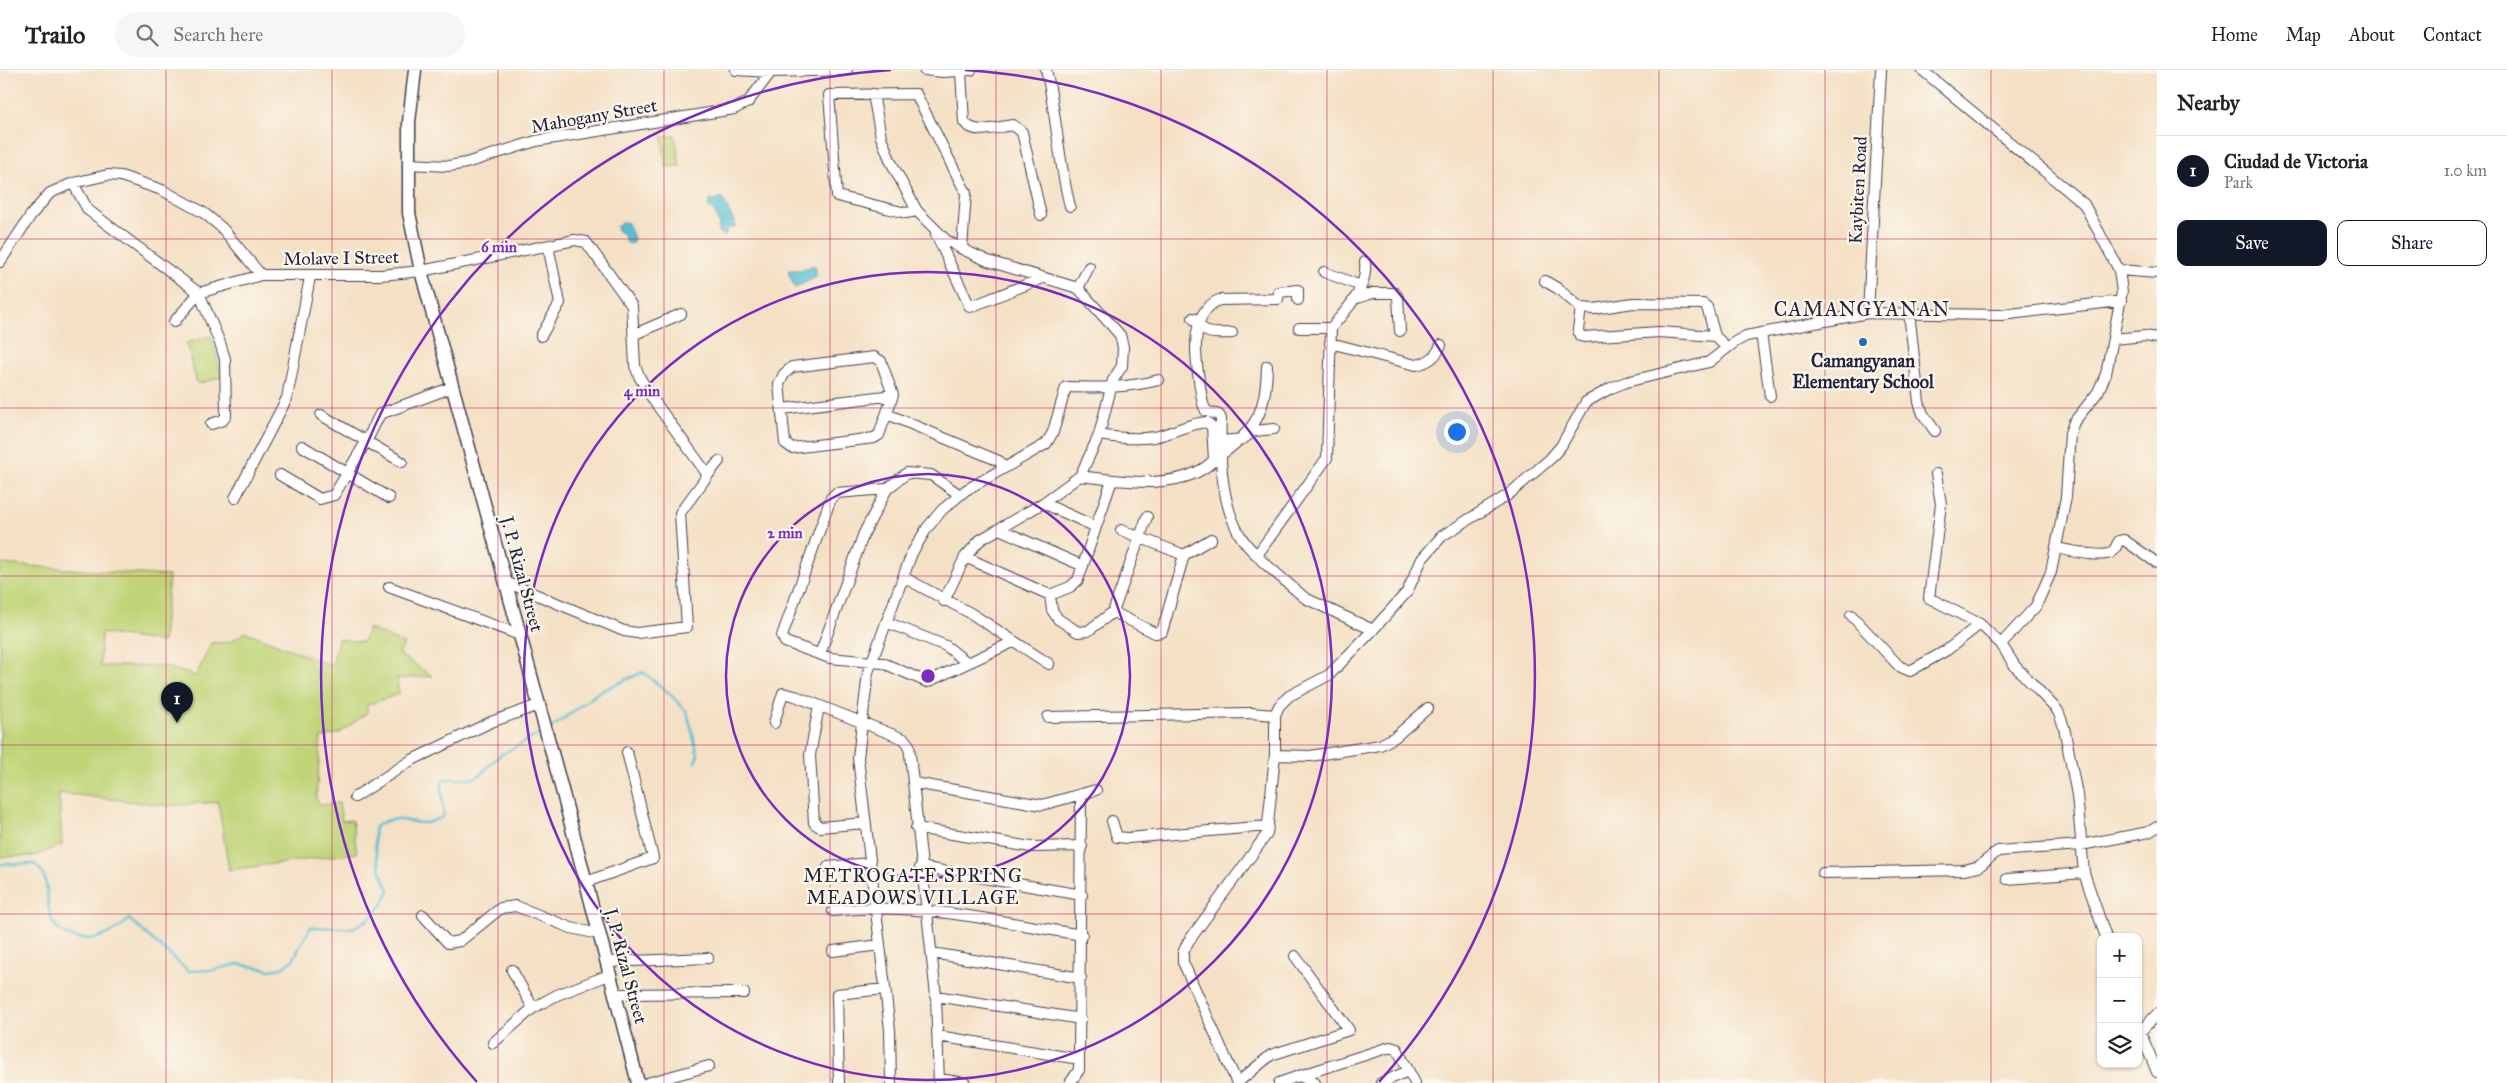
<!DOCTYPE html>
<html lang="en">
<head>
<meta charset="utf-8">
<style>
  :root { --surface:#fff; --page:#f6f6f6; --text:#222; --muted:#767676; --line:#e0e0e0; --accent:#111827 }
  body { margin:0; font-family:"IM FELL Great Primer",serif; background:var(--page); color:var(--text) }
  .controls { position:absolute; right:15px; bottom:15px; display:grid; overflow:hidden; border-radius:10px; box-shadow:0 1px 4px #0004 }
  .controls button { width:45px; height:45px; display:grid; place-items:center; padding:0; border:0; border-bottom:1px solid var(--line); background:var(--surface); color:var(--text); font:25px sans-serif }
  .you { position:absolute; left:1456px; top:361px; width:18px; height:18px; margin:-12px; border:4px solid #fff; border-radius:50%; background:#1a73e8; box-shadow:0 0 0 8px #1a73e833 }
  .badge { display:grid; place-items:center; width:32px; height:32px; border-radius:50%; background:var(--accent); color:#fff; font-size:16px; font-weight:700 }
  .pin { position:absolute; translate:-50% -41px; filter:drop-shadow(0 1px 2px #0008) }
  .pin::after { content:''; position:absolute; top:26px; width:18px; height:15px; background:inherit; clip-path:polygon(0 0,100% 0,50% 100%) }
  .list { margin:0; padding:0; list-style:none }
  h2 { display:flex; justify-content:space-between; align-items:center; height:65px; margin:0; padding:0 20px; font-size:21px }
  h2 small { font-size:16px; font-weight:400; color:var(--muted) }
  .list li { display:grid; grid-template-columns:32px 1fr auto; gap:15px; align-items:center; box-sizing:border-box; height:70px; padding:0 20px; border-top:1px solid var(--line) }
  .list b { display:block; font-size:19px; white-space:nowrap }
  .list p { margin:0; font-size:16px; white-space:nowrap; color:var(--muted) }
  .list em { font-size:16px; font-style:normal; color:var(--muted) }
  .actions { display:flex; gap:10px; padding:15px 20px }
  .actions a { flex:1; padding:11px 0; border:1px solid var(--accent); border-radius:10px; text-align:center; font-size:18px; color:var(--accent) }
  .actions .main { background:var(--accent); color:#fff }
  .icon { flex:none; width:28px; height:28px; fill:none; stroke:currentColor; stroke-width:2; stroke-linecap:round; stroke-linejoin:round }
  .map { position:relative; flex:none; width:2157px; height:1013px; overflow:hidden }
  header { display:flex; align-items:center; gap:30px; box-sizing:border-box; height:70px; padding:0 25px; background:var(--surface); border-bottom:1px solid var(--line) }
  header strong { font-size:24px }
  nav { display:flex; gap:28px; margin-inline-start:auto; font-size:18px }
  .search { width:350px; height:45px; background:var(--page); display:flex; align-items:center; gap:12px; box-sizing:border-box; padding:0 18px; border-radius:28px; color:var(--muted); font-size:19px }
  main { display:flex }
  aside { flex:1; background:var(--surface) }
  .map>svg:first-child { display:block }
</style>
</head>
<body>
<header>
<strong>Trailo</strong>
<div class="search"><svg class="icon" aria-label="search" viewBox="0 0 24 24"><circle cx="10" cy="10" r="6"/><path d="M15 15l6 6"/></svg>Search here</div>
<nav><a>Home</a><a>Map</a><a>About</a><a>Contact</a></nav>
</header>
<main>
<div class="map">
<svg width="2157" height="1013" viewBox="0 0 2157 1013">
  <rect width="100%" height="100%" fill="#fbf7ec"/>
  <filter id="ink" filterUnits="userSpaceOnUse"><feTurbulence type="fractalNoise" baseFrequency=".02" numOctaves="2"/><feDisplacementMap in="SourceGraphic" scale="10" xChannelSelector="R" yChannelSelector="G"/><feConvolveMatrix kernelMatrix="1 2 1 2 8 2 1 2 1" color-interpolation-filters="sRGB"/></filter>
  <filter id="wash" filterUnits="userSpaceOnUse"><feTurbulence type="fractalNoise" baseFrequency=".0096" numOctaves="4" result="noise"/><feDisplacementMap in="SourceGraphic" scale="20" xChannelSelector="R" yChannelSelector="G"/><feGaussianBlur stdDeviation="1.12" result="paint"/><feColorMatrix in="noise" values="0 0 0 0 0 0 0 0 0 0 0 0 0 0 0 0 0 1.4 0 .05"/><feComposite in="paint" operator="in"/></filter>
  <g filter="url(#wash)">
    <rect width="100%" height="100%" fill="#f4e0c4"/>
    <path fill="#c0d477" stroke="#717b59" d="M675 65 680 96 666 97 662 67Z
      M211 266 222 307 197 314 186 273Z
      M0 494 169 506 163 572 101 563 100 596H163L196 606 211 573 229 572 246 562 332 596 338 569 363 572 368 558 404 574 399 584 432 606 397 609 399 624 367 635V643L340 663 321 668 316 728 320 735 339 733 342 751 352 750 357 783 229 800 218 732 169 736 59 723 62 775 34 786 0 787Z"/>
    <path fill="#57bfd4" stroke="#3c7088" d="M722 127 736 156 727 159 725 166 718 162C721 154 715 140 708 136L711 129 715 131Z
      M622 152 628 153 634 169 631 174 626 172 624 165 617 160V156Z
      M814 195 816 198V207L795 218 788 202 790 200H800Z"/>
    <g fill="none" stroke-linecap="round" stroke-linejoin="round">
      <path stroke="#57bfd4" stroke-width="2.5" d="M551 658 599 622 643 602 669 623 687 642 698 685 695 692
        M0 794H34C62 810 27 868 88 869 102 869 120 859 129 849L188 901 214 900 238 894 271 900 281 898 292 891 311 857C321 857 343 859 351 858 368 853 385 836 389 820 379 800 373 779 375 757 393 743 404 753 424 753 430 753 437 749 443 747 445 734 439 722 443 709H472L480 705 500 685 541 663"/>
    </g>
  </g>
  <g filter="url(#ink)">
    <g fill="none" stroke-linecap="round" stroke-linejoin="round">
      <defs>
        <path id="minor" d="M736 0 771 2 847 0
          M924 0 943 2 971 0
          M1046 0C1057 45 1058 91 1070 136
          M1922 0 2084 134 2119 200 2122 222 2106 304 2098 322 2074 352 2070 363 2066 427 2051 502 2036 536 2001 574 2015 596 2058 641 2064 657 2077 725 2084 803 2106 867
          M961 2 964 52C975 66 997 57 1013 55L1022 62 1041 145
          M873 24 881 67 891 92 917 141 946 170 962 179 988 191 1078 218 1120 265 1123 277 1122 296 1113 310 1099 365 1080 406 1043 433 980 470 965 487 944 531
          M408 94 449 96 466 93 536 71 734 39 748 32 771 2
          M73 113 88 140 199 223 220 273 225 289 226 346 223 350 211 354
          M917 141 906 143 837 126 829 25 916 24 966 123 962 179
          M936 164 970 237 1043 208
          M0 192 31 145 50 123 73 113 108 105 121 106 162 120 204 143 222 158 261 205
          M2119 200 2157 203
          M1324 202 1361 216
          M1545 211 1557 218 1581 238 1594 239 1633 233 1703 234 1707 237 1715 266 1727 278
          M1078 218 1089 197
          M1354 229 1373 223H1395L1398 227 1400 261
          M1581 238 1578 260 1580 266 1584 267 1659 262 1715 266
          M1909 242 1919 332 1923 344 1935 361
          M1868 243 1881 0
          M1193 248C1207 265 1209 264 1232 263
          M174 252 199 223 261 205H381L421 201 575 170 586 172 632 236 635 296 640 308 654 331 708 405 680 443 687 557 637 563 624 561 506 512
          M1299 258H1331C1347 239 1368 219 1365 192
          M1331 258 1327 388 1257 485 1262 491 1305 528 1373 560
          M1761 263 1770 326
          M635 264 681 244
          M541 266 560 233 548 176
          M2113 269 2145 266 2157 268
          M1330 273 1416 295C1429 292 1436 287 1441 275
          M874 287 881 291 893 325 879 365 874 368 792 378 785 373 779 314 784 304 792 297Z
          M782 339 893 325
          M887 344 999 391 1003 398
          M321 345 402 392
          M1222 371 1243 369 1254 361 1274 359
          M302 376 389 428
          M1222 384C1258 358 1266 340 1267 296
          M1936 404 1941 434 1929 528 1980 554
          M280 405 320 429 334 425 367 370 380 344 453 317
          M708 405 719 391
          M1080 406C1120 411 1183 422 1214 390L1212 357 1207 352C1188 353 1172 364 1154 367 1135 370 1117 368 1099 365
          M887 419 836 423 831 428 782 566 785 572 830 588 883 593 927 612 1013 572
          M235 428 287 328 310 207
          M1043 433 1096 457
          M999 459 1083 496
          M1121 460 1184 485
          M2056 478C2067 480 2104 489 2112 482 2115 480 2117 474 2119 471L2124 470 2157 493
          M1257 485C1221 456 1219 392 1221 349L1219 345 1206 341 1203 334C1198 305 1184 244 1219 230L1278 229 1279 222 1298 220V230
          M965 487 1050 525 1070 517 1078 510 1112 410
          M903 507 972 544 1049 594
          M389 517 520 565
          M1050 525 1052 540 1058 549 1078 562 1088 561 1113 542 1147 447
          M1113 542 1155 563 1162 562 1184 485 1211 469
          M1851 545 1899 596 1910 601 1947 580 1980 554 2001 574
          M886 552 946 576 968 593
          M820 584 864 463 887 419 907 403 931 405 960 425
          M819 636 810 685 814 753 820 757 865 753
          M1048 647 1250 643 1275 645
          M774 653 783 623 795 626 904 669 909 675 936 926 939 1013
          M1275 685 1310 686 1380 675 1395 667 1428 638
          M914 713 1042 735 1096 720
          M355 727 410 691 491 652 539 635
          M1112 751 1117 767 1128 768 1268 756
          M916 758 1031 777 1082 776
          M828 797 869 793
          M920 797 1082 825
          M1823 803 1963 800 1978 797 1998 781 2081 775 2149 762 2157 757
          M2007 809 2084 803
          M586 812 653 788 627 682
          M833 841C915 831 1001 852 1082 865
          M423 845 448 873 460 871 501 838 516 836 571 858 599 864
          M833 881 880 875
          M932 883 1081 908
          M606 892 708 888
          M512 900 533 938 557 925 609 905
          M615 924 744 923
          M936 926 1081 949
          M2138 957 2157 1002
          M2140 962 2157 944
          M938 966 1079 989
          M493 973 533 938
          M1299 1006 1390 977 1397 979 1415 1013
          M939 1009 965 1013
          M647 1013 709 996
          M839 1013 837 924 885 919
          M891 1013 890 960 858 688 868 602 912 483 927 458 942 440 966 420 1046 374 1053 362 1066 317C1098 318 1128 318 1159 310
          M1070 1013 1079 1000V989L1081 724
          M1237 1013 1183 892V883L1188 872 1267 764 1275 685V645L1279 636 1289 626 1329 605 1371 562 1407 522 1422 489 1442 466 1508 425 1550 389 1561 376 1586 332 1611 318 1626 312 1709 292 1735 272 1746 266 1868 243 2001 245 2121 231
          M1237 1013 1271 985 1349 960 1295 886
          M1279 1013 1299 1006 1315 1013
          M1381 1013 1408 1001"/>
        <path id="major" d="M415 0 409 52V143L421 201 561 716 638 1013"/>
      </defs>
      <use href="#minor" stroke="#423e50" stroke-width="12"/>
      <use href="#major" stroke="#423e50" stroke-width="15"/>
      <use href="#minor" stroke="#fff" stroke-width="10"/>
      <use href="#major" stroke="#fff" stroke-width="12"/>
    </g>
  </g>
  <path fill="none" stroke="#c2185b" stroke-width="1" stroke-opacity="0.55" d="M166 0V1013M332 0V1013M498 0V1013M664 0V1013M830 0V1013M996 0V1013M1161 0V1013M1327 0V1013M1493 0V1013M1659 0V1013M1825 0V1013M1991 0V1013M0 169H2157M0 338H2157M0 506H2157M0 675H2157M0 844H2157"/>
  <g fill="none" stroke="#7b2cbf" stroke-width="2.5">
    <circle cx="928" cy="606" r="202"/>
    <circle cx="928" cy="606" r="404"/>
    <path d="M477 1012A607 607 0 0 1 891 0M965 0A607 607 0 0 1 1379 1012"/>
  </g>
  <circle fill="#1f6fb2" stroke="#fbf7ec" stroke-width="2" cx="1863" cy="272" r="5"/>
  <g text-anchor="middle" stroke-width="4.5" stroke-linejoin="round" paint-order="stroke">
    <g font-size="18" fill="#22223b" stroke="#fbf7ec">
      <text transform="translate(594 46) rotate(-10)" y="6">Mahogany Street</text>
      <text transform="translate(1858 120) rotate(-87)" y="6">Kaybiten Road</text>
      <text transform="translate(341 188) rotate(-1)" y="6">Molave I Street</text>
      <text transform="translate(522 504) rotate(75)" y="6">J. P. Rizal Street</text>
      <text transform="translate(626 896) rotate(75)" y="6">J. P. Rizal Street</text>
    </g>
    <g font-size="18" font-weight="bold" fill="#22223b" stroke="#fbf7ec">
      <text x="1863" y="297">Camangyanan<tspan x="1863" dy="21">Elementary School</tspan></text>
    </g>
    <g font-size="19" letter-spacing="1" fill="#22223b" stroke="#fbf7ec">
      <text x="913" y="812">METROGATE SPRING<tspan x="913" dy="22">MEADOWS VILLAGE</tspan></text>
    </g>
    <g font-size="20" letter-spacing="1" fill="#22223b" stroke="#fbf7ec">
      <text x="1862" y="246">CAMANGYANAN</text>
    </g>
  </g>
  <circle cx="928" cy="606" r="8" fill="#7b2cbf" stroke="#fbf7ec" stroke-width="2.5"/>
  <g font-size="15" text-anchor="middle" font-weight="bold" fill="#7b2cbf" stroke="#fbf7ec" stroke-width="4.5" stroke-linejoin="round" paint-order="stroke">
    <text x="499" y="182">6 min</text>
    <text x="642" y="326">4 min</text>
    <text x="785" y="468">2 min</text>
  </g>
</svg>
<div class="controls">
<button>+</button>
<button>−</button>
<button><svg class="icon" aria-label="layers" viewBox="0 0 24 24"><path d="M12 4l9 5-9 5-9-5zM3 14l9 5 9-5"/></svg></button>
</div>
<div class="you"></div>
<div class="pin badge" style="left:177px;top:653px">1</div>
</div>
<aside>
<h2>Nearby<small></small></h2>
<ul class="list">
<li><span class="badge">1</span><div><b>Ciudad de Victoria</b><p>Park</p></div><em>1.0 km</em></li>
</ul>
<div class="actions"><a class="main">Save</a><a>Share</a></div>
</aside>
</main>
</body>
</html>
